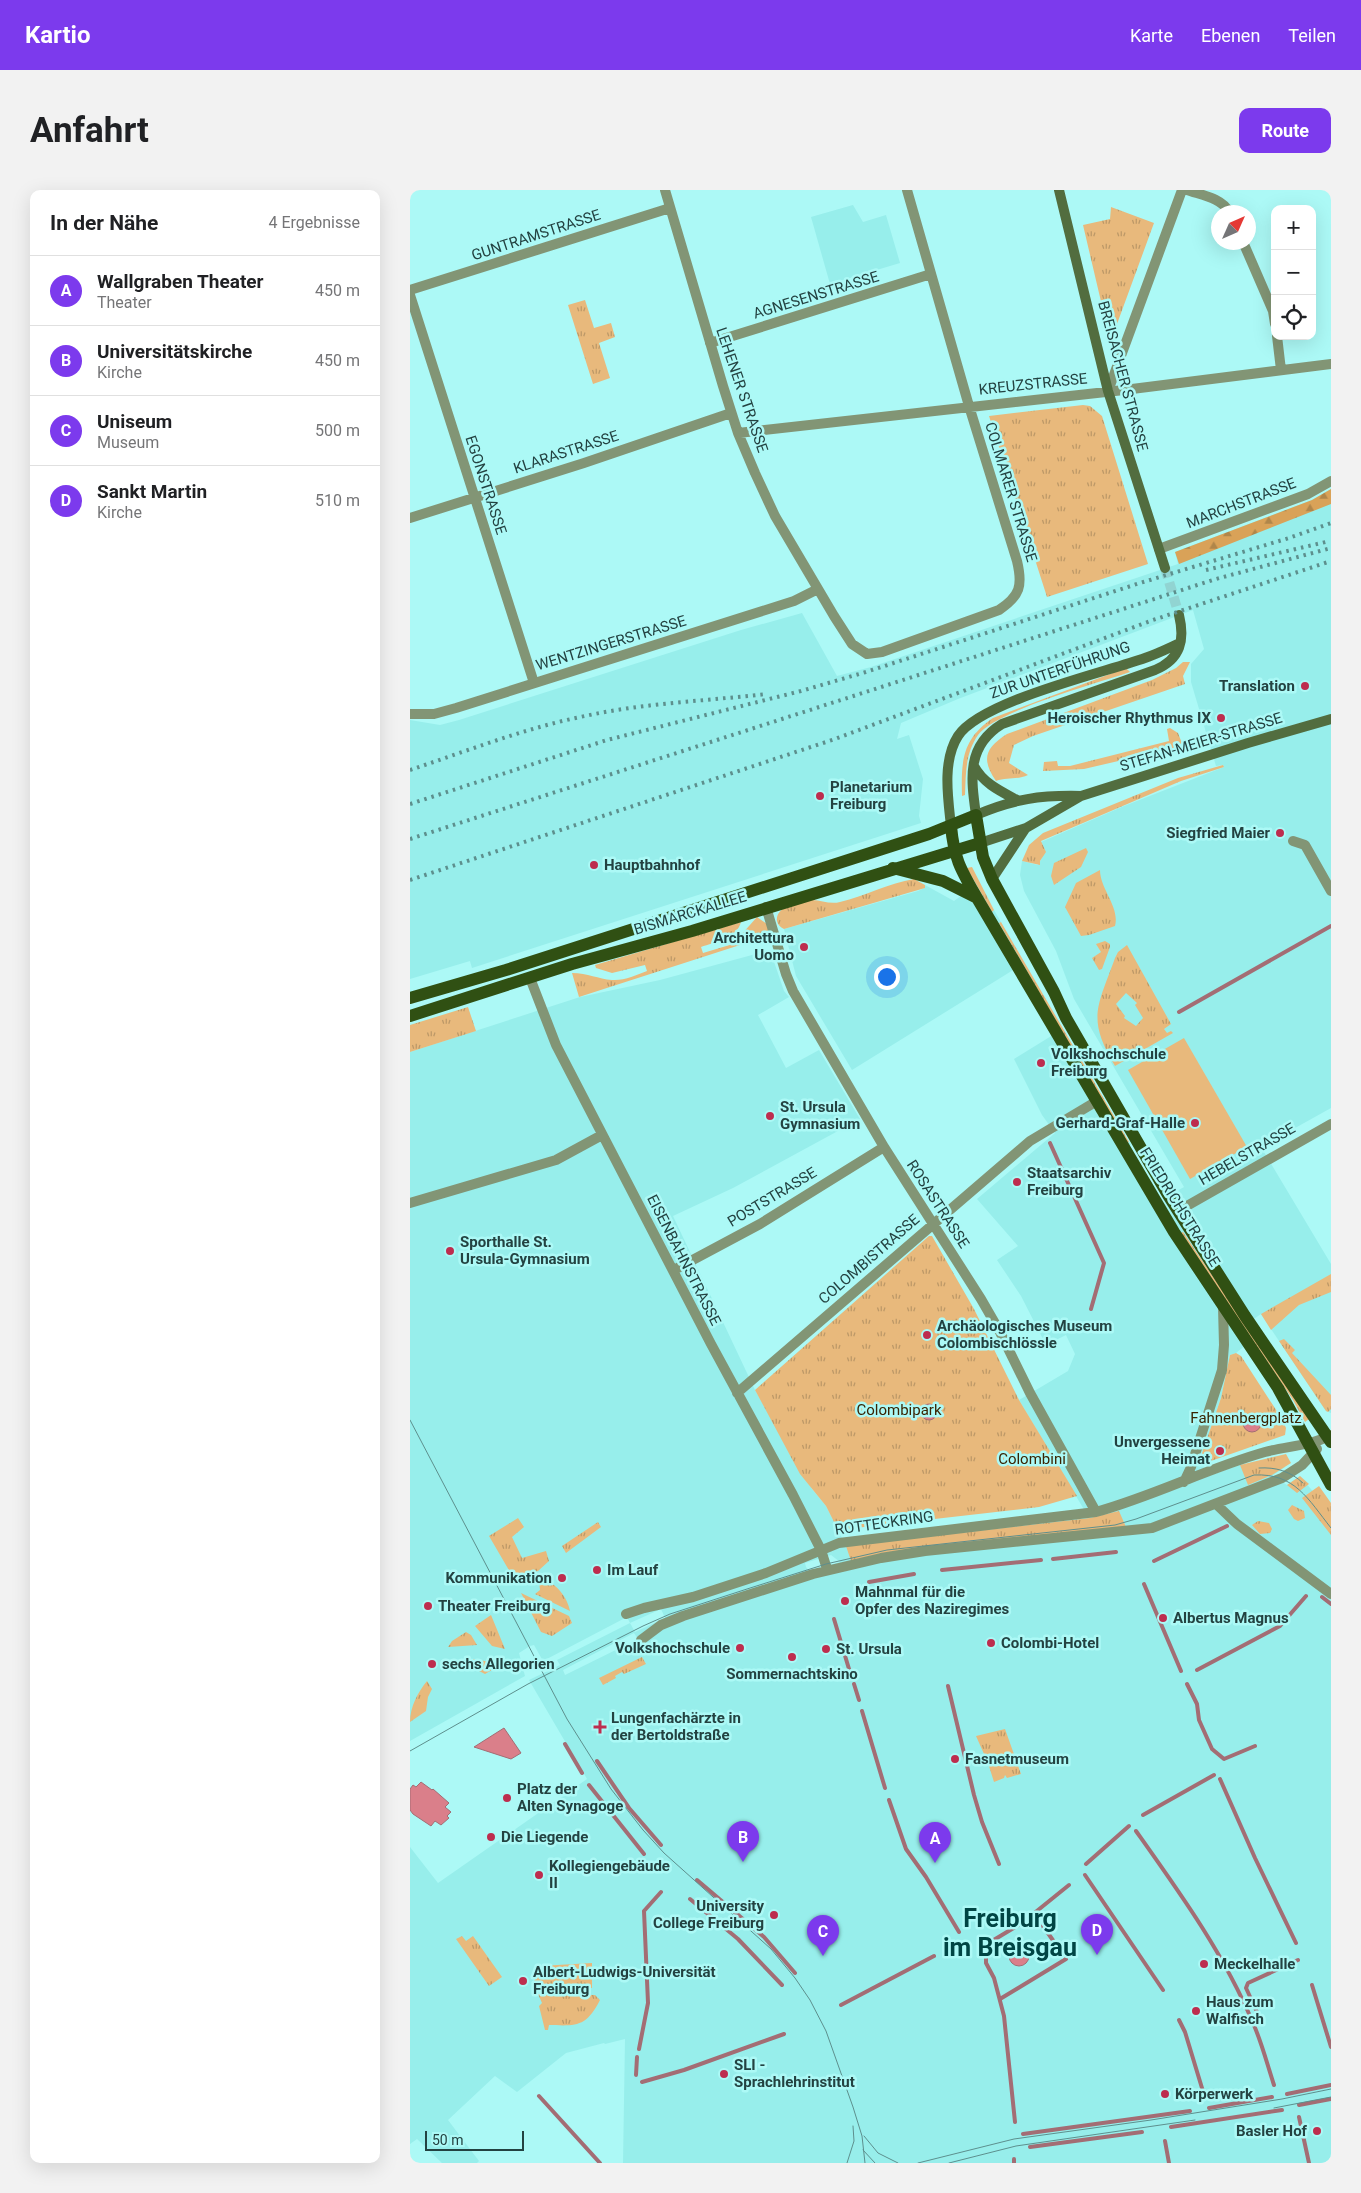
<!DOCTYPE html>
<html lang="de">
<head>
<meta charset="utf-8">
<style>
  :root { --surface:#fff; --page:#f2f2f2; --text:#202124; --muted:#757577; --line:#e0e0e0; --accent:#7c3aed }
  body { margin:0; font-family:Roboto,sans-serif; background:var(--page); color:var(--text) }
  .controls { position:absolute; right:15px; top:15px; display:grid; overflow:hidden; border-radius:10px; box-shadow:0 5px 20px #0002 }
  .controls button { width:45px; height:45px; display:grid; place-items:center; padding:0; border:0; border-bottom:1px solid var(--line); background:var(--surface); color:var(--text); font:25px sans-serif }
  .compass { position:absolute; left:801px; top:15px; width:45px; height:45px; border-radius:50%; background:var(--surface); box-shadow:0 5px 20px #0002; rotate:45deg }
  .scale { position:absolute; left:15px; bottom:12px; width:99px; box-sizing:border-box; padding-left:5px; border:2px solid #234241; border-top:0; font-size:14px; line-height:18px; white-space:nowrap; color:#234241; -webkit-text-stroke:4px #acf9f6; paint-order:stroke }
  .you { position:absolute; left:476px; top:786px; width:18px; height:18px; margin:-12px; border:4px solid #fff; border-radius:50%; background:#1a73e8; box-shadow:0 0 0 8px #1a73e833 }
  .badge { display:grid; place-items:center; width:32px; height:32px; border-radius:50%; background:var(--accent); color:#fff; font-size:16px; font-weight:700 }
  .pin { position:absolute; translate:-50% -41px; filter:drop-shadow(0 1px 2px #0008) }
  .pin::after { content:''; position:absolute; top:26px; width:18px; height:15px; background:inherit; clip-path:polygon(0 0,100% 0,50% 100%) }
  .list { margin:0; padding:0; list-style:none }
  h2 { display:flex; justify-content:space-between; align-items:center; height:65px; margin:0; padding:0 20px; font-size:21px }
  h2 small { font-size:16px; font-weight:400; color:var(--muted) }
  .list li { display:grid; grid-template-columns:32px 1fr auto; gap:15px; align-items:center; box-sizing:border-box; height:70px; padding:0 20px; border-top:1px solid var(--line) }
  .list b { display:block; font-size:19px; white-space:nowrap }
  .list p { margin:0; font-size:16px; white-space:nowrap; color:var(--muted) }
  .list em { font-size:16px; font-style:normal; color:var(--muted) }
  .icon { flex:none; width:28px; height:28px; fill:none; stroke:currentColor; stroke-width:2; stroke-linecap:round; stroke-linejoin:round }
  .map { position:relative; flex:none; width:921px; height:1973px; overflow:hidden; border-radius:10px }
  header { display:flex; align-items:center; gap:30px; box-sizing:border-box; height:70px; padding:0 25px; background:var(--accent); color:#fff }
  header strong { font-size:24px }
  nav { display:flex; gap:28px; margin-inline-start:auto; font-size:18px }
  .intro { display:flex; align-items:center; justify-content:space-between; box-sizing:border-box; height:120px; padding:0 30px }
  h1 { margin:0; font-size:35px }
  .button { padding:12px 22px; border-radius:10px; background:var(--accent); color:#fff; font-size:18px; font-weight:700 }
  main { display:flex; gap:30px; padding:0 30px }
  aside { flex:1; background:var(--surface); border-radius:10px; box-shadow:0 5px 20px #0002 }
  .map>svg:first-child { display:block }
</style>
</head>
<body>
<header>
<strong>Kartio</strong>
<nav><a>Karte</a><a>Ebenen</a><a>Teilen</a></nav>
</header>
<div class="intro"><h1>Anfahrt</h1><a class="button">Route</a></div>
<main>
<aside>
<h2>In der Nähe<small>4 Ergebnisse</small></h2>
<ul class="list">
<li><span class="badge">A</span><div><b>Wallgraben Theater</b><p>Theater</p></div><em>450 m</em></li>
<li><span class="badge">B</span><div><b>Universitätskirche</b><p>Kirche</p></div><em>450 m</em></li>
<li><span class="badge">C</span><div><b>Uniseum</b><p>Museum</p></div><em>500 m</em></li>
<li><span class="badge">D</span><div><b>Sankt Martin</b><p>Kirche</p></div><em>510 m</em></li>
</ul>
</aside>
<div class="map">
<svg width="921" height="1973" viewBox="0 0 921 1973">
  <defs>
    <pattern id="grass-tufts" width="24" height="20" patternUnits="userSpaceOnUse" patternTransform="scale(1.25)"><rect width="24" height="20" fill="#e8b97c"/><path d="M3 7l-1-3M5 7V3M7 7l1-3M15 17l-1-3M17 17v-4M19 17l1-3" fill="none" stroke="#bc9867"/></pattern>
    <pattern id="forest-firs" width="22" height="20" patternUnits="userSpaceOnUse" patternTransform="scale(1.25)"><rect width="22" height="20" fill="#d9a258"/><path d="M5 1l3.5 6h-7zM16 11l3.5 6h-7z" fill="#b0864a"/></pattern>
  </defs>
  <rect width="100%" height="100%" fill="#acf9f6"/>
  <path fill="#97eeeb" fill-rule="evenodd" d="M443 15 453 32 476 25 490 73 420 94 401 27Z
    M921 299V918L851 957 921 1074V1223L916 1221 851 1124 835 1135 773 1042 842 1150 826 1163 820 1165 811 1208 790 1269 799 1286 830 1275 875 1277 862 1286 877 1295 890 1286 921 1323V1973H213L215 1849 195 1854 194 1853 156 1863 107 1902 85 1886 38 1930 69 1971 67 1973H32L7 1949 0 1954V1657L28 1693 177 1589 119 1490 150 1475 147 1470 220 1433 217 1427 133 1471 124 1455 120 1456 109 1463 115 1486 0 1551V862L170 807 250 790 360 760 374 801 379 807 348 825 376 878 409 860 450 929 323 998 263 1026 345 1200 402 1299 416 1316 436 1356 679 1328 609 1210 658 1181 665 1164 656 1145 636 1155 611 1106 587 1070 608 1056 567 1009 645 943 632 925 604 869 651 840 717 953 719 952 721 955 719 956 768 1035 753 1009 774 997 664 809 646 761 614 701 610 685 612 671 628 675 633 666 631 652 714 616 814 577 813 575 806 576 781 492V474L794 459 783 420 548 509 491 533 487 549 499 545 513 589 509 626 511 633 62 778 60 771 0 789V530L30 535 49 530 331 440 392 423 427 486 461 477 768 374 765 362 902 310ZM421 1365 430 1372 399 1381 396 1377 395 1373ZM251 1419 255 1428 225 1442 220 1433ZM224 1443 228 1449 155 1485 153 1480Z
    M515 695 544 711 566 695 583 721 584 720 591 732 589 733 613 774 442 880 386 786 374 739 508 701 514 698Z"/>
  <path fill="url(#grass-tufts)" fill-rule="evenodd" d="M701 17 744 33 707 134 697 137 673 35 700 29Z
    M175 110 184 138 201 133 205 147 189 153 200 188 183 194 158 115Z
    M673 215 680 216 692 226 738 374 637 407 579 226Z
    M773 472H780L773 486 775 494 623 546 604 555 599 573 618 585C608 590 597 587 586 591 571 569 575 558 597 544L742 490 766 478Z
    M716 478 720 482C688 493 585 521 568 545 555 564 556 583 555 605L552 606C551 571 552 549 583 528Z
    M760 538 768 543 773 556 674 579 633 581 634 572 647 571 648 576H660L759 551 757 539Z
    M813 575 814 577 771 591 631 651 636 662 630 671V675L612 671 619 655 633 643 768 588Z
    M676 658 678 662 671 677 644 695 641 686 644 673Z
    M562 677 584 720 582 722 557 678Z
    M690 680C690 699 710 717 705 736L679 745 671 746 655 717 666 693Z
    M504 689 515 695V698L374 739C370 737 368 735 367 731 365 717 389 710 400 710 410 709 419 715 430 712 455 706 479 693 504 689Z
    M347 727 357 734 359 742 355 747 169 807 162 783C178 783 188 789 202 790 214 791 226 785 237 781L235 775 202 783 186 778 185 775 331 732C327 748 305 752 291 757L293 763 323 754Z
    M591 732 719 952 717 953 589 733Z
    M695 751 700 754V757L692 779 689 780 682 768 691 762 686 754Z
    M717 755 761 834 754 839 757 843 761 841 763 843 705 876C676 828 688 816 705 768L708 762ZM716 803 727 813 725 815 733 828 726 836 714 828 715 826 706 814Z
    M58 817 66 841 0 862V835Z
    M773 1042 899 1229 895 1232 883 1210 771 1043Z
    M519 1046H522L564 1119 609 1210 667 1306 629 1317 428 1340 416 1316 390 1284 345 1200Z
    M921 1084V1102L889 1115 861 1140 851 1124Z
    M874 1149 885 1160 882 1163 921 1205V1219L918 1222 916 1221 869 1151Z
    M826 1163 831 1166 872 1229 876 1238 875 1245 798 1272 790 1269 811 1208 820 1165Z
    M876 1264 881 1273 862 1285 838 1295 830 1275Z
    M890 1286 899 1294 887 1303 877 1295Z
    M909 1296 921 1313V1345L892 1308Z
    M882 1315 894 1321 895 1328 888 1331 884 1329 878 1320Z
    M709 1321 716 1337 441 1371 436 1356 680 1328Z
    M108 1328 114 1337 102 1347 112 1368 136 1361 139 1371 128 1381 104 1389 79 1346Z
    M848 1331 859 1333 862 1339 860 1343 850 1344 842 1335Z
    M188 1332 191 1337 156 1363 152 1356Z
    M132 1390C145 1391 158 1408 160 1421L125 1404 130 1400 129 1392Z
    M111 1403 159 1426 162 1433 142 1446 131 1442Z
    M81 1425 95 1459 82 1456 65 1436Z
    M56 1442 61 1445 67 1455 38 1457 42 1451Z
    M232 1467 236 1474 214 1484 212 1482 205 1486 206 1488 193 1495 189 1488Z
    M63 1469 92 1474 75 1484 67 1480H54L45 1471Z
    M17 1491 22 1499 18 1507 16 1521 0 1532C0 1517 8 1502 17 1491Z
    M595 1539 611 1584 597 1588 595 1585 594 1588 584 1592 578 1573 566 1546Z
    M52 1746 56 1751 63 1746 92 1787 79 1796 46 1749Z
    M182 1773V1798L122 1797 130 1776Z
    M128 1804 185 1805 190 1810C176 1837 167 1836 139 1835L138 1840H135L129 1816 132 1813Z"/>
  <path fill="url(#forest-firs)" d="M921 299V314L769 374 765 362 902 310Z"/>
  <path fill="#e8b97c" d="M774 848 837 957 780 989 718 880Z"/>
  <path fill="#da7f8a" stroke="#a36d74" d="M511 1222a8 8 0 1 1 16 0a8 8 0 1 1-16 0Z
    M833 1233a9 9 0 1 1 18 0a9 9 0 1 1-18 0Z
    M94 1538 111 1563 101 1569 64 1557Z
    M11 1592 22 1600 23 1599 39 1613 35 1617 41 1622 37 1626 39 1628 31 1635 25 1631 21 1636 3 1624 0 1620V1599L3 1595 6 1597Z
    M599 1766a10 10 0 1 1 20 0a10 10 0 1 1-20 0Z"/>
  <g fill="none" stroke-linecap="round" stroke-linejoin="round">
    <path stroke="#a36d74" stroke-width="4" d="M769 822 921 736
      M640 953 694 1073 681 1119
      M643 1369 706 1362
      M744 1371 817 1336
      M532 1380 631 1370
      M459 1392 504 1384
      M734 1394 771 1481
      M912 1407 921 1414
      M424 1429 442 1489
      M787 1480 870 1436 896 1406
      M444 1494 449 1510
      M777 1494 787 1514 789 1530 802 1559 814 1569 845 1556
      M538 1496 564 1605 572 1632 589 1674
      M452 1521 475 1598
      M155 1554 172 1583
      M187 1571 219 1618 251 1655
      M810 1589 845 1668 886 1753
      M179 1595 234 1664
      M479 1610 496 1659 516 1687 549 1742
      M733 1625 804 1585
      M726 1641C770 1703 814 1764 843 1833 852 1853 857 1874 864 1895
      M676 1674 719 1636
      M675 1685 753 1800
      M287 1690 354 1747 385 1783
      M280 1709 328 1749 372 1795
      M902 1795 921 1857
      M590 1809 656 1769 633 1736
      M431 1815 524 1766
      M848 1824 836 1798 838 1793 888 1770
      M769 1830 775 1842 795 1908
      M229 1859 238 1813 234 1721 251 1702
      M226 1885 227 1867
      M232 1892 274 1880 374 1844
      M877 1904 921 1895
      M129 1906 190 1973
      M889 1915 921 1909
      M799 1918 862 1907
      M889 1927 899 1973
      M605 1932 594 1826 584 1788 576 1773V1760L582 1751 612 1733 659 1695
      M761 1937 872 1920
      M613 1944 780 1921
      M755 1951 759 1973
      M620 1957 732 1942
      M604 1969V1973"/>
    <path stroke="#91d4d2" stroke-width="10" stroke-dasharray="10 5" stroke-linecap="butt" d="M755 378 769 425"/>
    <path stroke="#829575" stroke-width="10" d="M255 0 313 196 328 243 345 283 365 326 424 426 442 454 457 464 472 462 589 420C610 406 613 396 607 371L559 216 497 0
      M777 0C791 5 812 8 819 22
      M833 52 863 121 865 134
      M0 100 260 18
      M0 105 124 493
      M867 146 871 180
      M300 153 521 84
      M698 201 772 0
      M328 243 714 200 921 174
      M0 328 174 273 321 223
      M749 359 898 304 921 291
      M0 524H24L46 518 384 411 408 399
      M883 651 895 655 921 701
      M356 717 376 784 383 801 474 957 571 1109 590 1142 620 1203 686 1322
      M120 788 146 855 301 1154 383 1305 411 1360 417 1379
      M0 1013 146 970 192 945
      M768 1021 921 934
      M264 1080 350 1034 474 957
      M327 1203 620 951 687 911
      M774 1292 781 1277 812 1180 814 1155 813 1117
      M806 1314 827 1334 921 1404
      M216 1424 234 1418 283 1407 356 1383 429 1353 686 1322C744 1306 798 1278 855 1262 876 1256 901 1256 921 1245
      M231 1450 251 1435 273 1426 403 1384 471 1368 515 1361 742 1338 872 1288 892 1275 907 1259"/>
    <path stroke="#526d3f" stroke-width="10" d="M649 0 698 201 755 378
      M564 576C573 593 590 601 607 610
      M671 606C631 605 603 609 566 625 561 589 556 556 592 534L745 480C771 469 775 450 769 425
      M541 636C538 608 532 571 548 546 571 511 693 483 735 468 747 464 759 458 770 453
      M570 653 616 638 671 606 838 553 921 529
      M582 689 615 639"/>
    <path stroke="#305013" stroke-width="12" d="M541 636C544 669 551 680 567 708L764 1042 868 1198 921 1295
      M483 678 533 691 567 708
      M0 808 96 780 519 644 566 625 573 667 582 689 644 802 656 828 758 1005 835 1126 921 1252
      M0 826 162 774 282 741 570 653"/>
    <path stroke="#5d8f8d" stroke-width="1" d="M0 1230 157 1529 201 1599 233 1640 254 1663 361 1759 385 1788 400 1810 416 1841 443 1917 452 1946 455 1973
      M849 1278C866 1277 880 1281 893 1293
      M0 1561 118 1494 233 1436 260 1424 337 1399 416 1374 477 1360 705 1335 726 1329 844 1285C885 1283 898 1309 921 1338
      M864 1918 921 1907
      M454 1946 468 1963 488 1973
      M453 1960 465 1973
      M437 1973 444 1951 443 1936
      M508 1973 604 1949 741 1930 872 1909 921 1899
      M539 1973 606 1956 785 1930"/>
    <path stroke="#5d8f8d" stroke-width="4" stroke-dasharray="2.5 5" stroke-linecap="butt" d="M796 380 920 351
      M0 580C57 561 115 538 175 526 234 513 296 511 356 504
      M0 614 197 550 391 501 456 482 730 393 879 348 921 333
      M0 649 806 389 921 358
      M0 690 425 549 743 430 921 371"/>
  </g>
  <g fill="#bd2d4e" stroke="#acf9f6" stroke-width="2">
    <circle cx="895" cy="496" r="5"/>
    <circle cx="811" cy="528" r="5"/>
    <circle cx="410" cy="606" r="5"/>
    <circle cx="870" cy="643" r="5"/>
    <circle cx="184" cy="675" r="5"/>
    <circle cx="394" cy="757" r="5"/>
    <circle cx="631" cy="873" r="5"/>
    <circle cx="360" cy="926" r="5"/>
    <circle cx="785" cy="933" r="5"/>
    <circle cx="607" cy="992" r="5"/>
    <circle cx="40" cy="1061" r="5"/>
    <circle cx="517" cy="1145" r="5"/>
    <circle cx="810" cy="1261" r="5"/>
    <circle cx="187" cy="1380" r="5"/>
    <circle cx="152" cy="1388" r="5"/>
    <circle cx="435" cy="1411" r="5"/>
    <circle cx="18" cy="1416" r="5"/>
    <circle cx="753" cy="1428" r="5"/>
    <circle cx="581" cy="1453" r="5"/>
    <circle cx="330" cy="1458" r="5"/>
    <circle cx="416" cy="1459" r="5"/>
    <circle cx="382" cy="1467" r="5"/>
    <circle cx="22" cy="1474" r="5"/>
    <path d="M187.5 1529.5h5v5h5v5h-5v5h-5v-5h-5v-5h5z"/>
    <circle cx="545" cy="1569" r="5"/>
    <circle cx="97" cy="1608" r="5"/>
    <circle cx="81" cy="1647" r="5"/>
    <circle cx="129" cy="1685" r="5"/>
    <circle cx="364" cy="1725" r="5"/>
    <circle cx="794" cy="1774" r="5"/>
    <circle cx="113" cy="1791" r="5"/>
    <circle cx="786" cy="1821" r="5"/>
    <circle cx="314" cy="1884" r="5"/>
    <circle cx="755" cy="1904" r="5"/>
    <circle cx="907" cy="1941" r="5"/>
  </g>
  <g text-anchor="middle" stroke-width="5" stroke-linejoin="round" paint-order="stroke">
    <g font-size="15" fill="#234241" stroke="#acf9f6">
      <text transform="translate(126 45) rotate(-18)" y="5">GUNTRAMSTRASSE</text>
      <text transform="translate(406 105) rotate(-17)" y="5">AGNESENSTRASSE</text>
      <text transform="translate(713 186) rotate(75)" y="5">BREISACHER STRASSE</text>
      <text transform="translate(623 194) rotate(-6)" y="5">KREUZSTRASSE</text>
      <text transform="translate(332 200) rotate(71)" y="5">LEHENER STRASSE</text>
      <text transform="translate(156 262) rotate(-18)" y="5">KLARASTRASSE</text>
      <text transform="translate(76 295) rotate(72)" y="5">EGONSTRASSE</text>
      <text transform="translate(601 302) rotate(73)" y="5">COLMARER STRASSE</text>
      <text transform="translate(831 313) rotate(-21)" y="5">MARCHSTRASSE</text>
      <text transform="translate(201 453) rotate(-17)" y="5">WENTZINGERSTRASSE</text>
      <text transform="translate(650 480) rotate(-19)" y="5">ZUR UNTERFÜHRUNG</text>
      <text transform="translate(791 552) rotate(-17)" y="5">STEFAN-MEIER-STRASSE</text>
      <text transform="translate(280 723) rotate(-17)" y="5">BISMARCKALLEE</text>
      <text transform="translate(837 964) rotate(-30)" y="5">HEBELSTRASSE</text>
      <text transform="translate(362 1007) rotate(-31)" y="5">POSTSTRASSE</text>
      <text transform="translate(528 1014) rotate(57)" y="5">ROSASTRASSE</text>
      <text transform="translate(770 1017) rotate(58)" y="5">FRIEDRICHSTRASSE</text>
      <text transform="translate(459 1069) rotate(-41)" y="5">COLOMBISTRASSE</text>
      <text transform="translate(274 1070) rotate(63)" y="5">EISENBAHNSTRASSE</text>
      <text transform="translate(474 1333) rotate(-8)" y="5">ROTTECKRING</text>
    </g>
    <g font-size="15" font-weight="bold" fill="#234241" stroke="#acf9f6" text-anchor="start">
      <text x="885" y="501" text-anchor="end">Translation</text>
      <text x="801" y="533" text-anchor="end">Heroischer Rhythmus IX</text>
      <text x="420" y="602">Planetarium<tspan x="420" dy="17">Freiburg</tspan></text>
      <text x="860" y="648" text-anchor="end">Siegfried Maier</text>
      <text x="194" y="680">Hauptbahnhof</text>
      <text x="384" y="753" text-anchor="end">Architettura<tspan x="384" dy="17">Uomo</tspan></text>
      <text x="641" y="869">Volkshochschule<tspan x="641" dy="17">Freiburg</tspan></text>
      <text x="370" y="922">St. Ursula<tspan x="370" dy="17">Gymnasium</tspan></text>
      <text x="775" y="938" text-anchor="end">Gerhard-Graf-Halle</text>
      <text x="617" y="988">Staatsarchiv<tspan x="617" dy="17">Freiburg</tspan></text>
      <text x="50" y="1057">Sporthalle St.<tspan x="50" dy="17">Ursula-Gymnasium</tspan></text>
      <text x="527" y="1141">Archäologisches Museum<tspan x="527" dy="17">Colombischlössle</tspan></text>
      <text x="800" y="1257" text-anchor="end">Unvergessene<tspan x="800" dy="17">Heimat</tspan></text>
      <text x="197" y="1385">Im Lauf</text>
      <text x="142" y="1393" text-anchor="end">Kommunikation</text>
      <text x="445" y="1407">Mahnmal für die<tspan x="445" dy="17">Opfer des Naziregimes</tspan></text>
      <text x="28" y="1421">Theater Freiburg</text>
      <text x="763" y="1433">Albertus Magnus</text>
      <text x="591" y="1458">Colombi-Hotel</text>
      <text x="320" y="1463" text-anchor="end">Volkshochschule</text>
      <text x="426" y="1464">St. Ursula</text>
      <text x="32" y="1479">sechs Allegorien</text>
      <text x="382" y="1489" text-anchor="middle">Sommernachtskino</text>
      <text x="201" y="1533">Lungenfachärzte in<tspan x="201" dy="17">der Bertoldstraße</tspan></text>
      <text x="555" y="1574">Fasnetmuseum</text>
      <text x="107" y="1604">Platz der<tspan x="107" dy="17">Alten Synagoge</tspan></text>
      <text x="91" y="1652">Die Liegende</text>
      <text x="139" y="1681">Kollegiengebäude<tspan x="139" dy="17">II</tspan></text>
      <text x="354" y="1721" text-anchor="end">University<tspan x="354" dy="17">College Freiburg</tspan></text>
      <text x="804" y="1779">Meckelhalle</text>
      <text x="123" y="1787">Albert-Ludwigs-Universität<tspan x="123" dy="17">Freiburg</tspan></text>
      <text x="796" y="1817">Haus zum<tspan x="796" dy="17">Walfisch</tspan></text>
      <text x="324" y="1880">SLI -<tspan x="324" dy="17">Sprachlehrinstitut</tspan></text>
      <text x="765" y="1909">Körperwerk</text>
      <text x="897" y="1946" text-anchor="end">Basler Hof</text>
    </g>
    <g font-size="15" fill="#3a2403" stroke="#acf9f6">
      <text x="489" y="1225">Colombipark</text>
      <text x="836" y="1233">Fahnenbergplatz</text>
      <text x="622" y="1274">Colombini</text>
    </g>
    <g font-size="25" font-weight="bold" fill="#004544" stroke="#acf9f6">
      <text x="600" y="1737">Freiburg<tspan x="600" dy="29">im Breisgau</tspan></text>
    </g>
  </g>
</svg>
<div class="controls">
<button>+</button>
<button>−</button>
<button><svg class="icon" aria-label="locate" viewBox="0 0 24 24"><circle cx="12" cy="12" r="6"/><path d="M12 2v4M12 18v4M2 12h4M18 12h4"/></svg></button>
</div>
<svg class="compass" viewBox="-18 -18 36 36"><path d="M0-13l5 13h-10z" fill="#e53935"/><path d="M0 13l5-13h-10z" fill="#757577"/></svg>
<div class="scale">50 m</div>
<div class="you"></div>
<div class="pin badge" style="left:525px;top:1673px">A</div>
<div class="pin badge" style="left:333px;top:1672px">B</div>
<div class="pin badge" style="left:413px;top:1766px">C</div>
<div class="pin badge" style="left:687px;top:1765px">D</div>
</div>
</main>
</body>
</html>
